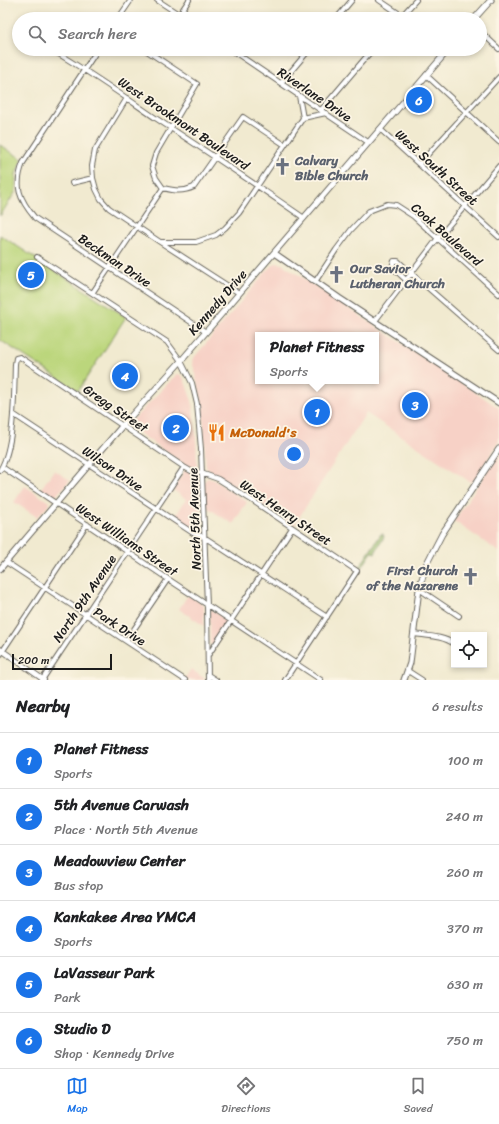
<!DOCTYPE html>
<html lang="en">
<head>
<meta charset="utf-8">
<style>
  :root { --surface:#fff; --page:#f6f6f6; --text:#202124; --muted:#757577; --line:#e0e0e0; --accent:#1a73e8 }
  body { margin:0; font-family:Sriracha,sans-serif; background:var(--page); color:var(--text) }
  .controls { position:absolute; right:12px; bottom:12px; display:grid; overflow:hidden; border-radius:0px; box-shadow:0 2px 6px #0003 }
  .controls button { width:36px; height:36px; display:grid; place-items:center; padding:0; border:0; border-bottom:1px solid var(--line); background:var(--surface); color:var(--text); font:20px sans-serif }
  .scale { position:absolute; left:12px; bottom:10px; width:100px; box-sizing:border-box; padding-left:4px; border:2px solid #1c1c1c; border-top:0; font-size:11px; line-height:14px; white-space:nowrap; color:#1c1c1c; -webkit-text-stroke:3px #fcf5e5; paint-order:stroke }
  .you { position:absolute; left:294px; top:454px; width:14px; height:14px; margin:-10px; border:3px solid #fff; border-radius:50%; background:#1a73e8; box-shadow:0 0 0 6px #1a73e833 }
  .badge { display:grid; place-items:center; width:26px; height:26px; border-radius:50%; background:var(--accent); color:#fff; font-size:13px; font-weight:700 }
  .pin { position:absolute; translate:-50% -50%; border:2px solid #fff; box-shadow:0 1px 4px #0006 }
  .popup { position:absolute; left:255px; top:332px; width:124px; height:52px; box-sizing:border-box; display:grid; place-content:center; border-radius:0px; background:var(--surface); filter:drop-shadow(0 1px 3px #0005); font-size:13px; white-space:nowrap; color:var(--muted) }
  .popup b { font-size:15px; color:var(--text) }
  .popup::after { content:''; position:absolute; left:50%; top:100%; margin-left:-8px; border:8px solid transparent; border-top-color:var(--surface) }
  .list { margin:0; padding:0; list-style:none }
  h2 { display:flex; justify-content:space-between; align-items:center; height:52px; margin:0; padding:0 16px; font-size:17px }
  h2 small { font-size:13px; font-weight:400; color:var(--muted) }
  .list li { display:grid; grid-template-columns:26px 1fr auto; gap:12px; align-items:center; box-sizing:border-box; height:56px; padding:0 16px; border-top:1px solid var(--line) }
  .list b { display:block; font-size:15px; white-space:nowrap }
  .list p { margin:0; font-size:13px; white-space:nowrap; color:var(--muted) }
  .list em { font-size:13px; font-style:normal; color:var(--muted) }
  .icon { flex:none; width:22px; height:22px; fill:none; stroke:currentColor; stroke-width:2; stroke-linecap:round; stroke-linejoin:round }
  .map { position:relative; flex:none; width:499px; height:680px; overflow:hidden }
  .search { position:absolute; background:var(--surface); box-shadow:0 2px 6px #0003; left:12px; right:12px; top:12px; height:44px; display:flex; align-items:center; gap:10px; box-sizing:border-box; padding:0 14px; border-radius:22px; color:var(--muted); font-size:15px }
  .sheet { height:388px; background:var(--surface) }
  nav { display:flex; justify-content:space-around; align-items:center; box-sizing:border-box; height:56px; border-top:1px solid var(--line); background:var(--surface); font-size:11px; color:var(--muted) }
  nav a { display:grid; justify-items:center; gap:2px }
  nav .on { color:var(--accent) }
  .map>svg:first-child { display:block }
</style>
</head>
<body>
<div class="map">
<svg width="499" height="680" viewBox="0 0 499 680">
  <rect width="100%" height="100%" fill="#fcf5e5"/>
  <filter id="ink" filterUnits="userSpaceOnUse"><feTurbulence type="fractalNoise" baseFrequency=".025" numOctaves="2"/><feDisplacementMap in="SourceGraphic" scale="8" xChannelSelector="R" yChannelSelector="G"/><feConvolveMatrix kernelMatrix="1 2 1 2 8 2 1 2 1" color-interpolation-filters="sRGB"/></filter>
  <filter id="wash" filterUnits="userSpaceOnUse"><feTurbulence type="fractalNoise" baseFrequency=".012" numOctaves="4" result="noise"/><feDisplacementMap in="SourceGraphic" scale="16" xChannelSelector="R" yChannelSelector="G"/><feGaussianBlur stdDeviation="0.9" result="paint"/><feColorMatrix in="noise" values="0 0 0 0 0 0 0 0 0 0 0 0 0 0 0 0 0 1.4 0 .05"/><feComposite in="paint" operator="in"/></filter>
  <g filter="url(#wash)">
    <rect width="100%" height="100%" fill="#f1ead0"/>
    <path fill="#f7d1c6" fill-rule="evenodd" d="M276 263 282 264 499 408V442L472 483 366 413 294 525 206 468 202 404 192 360 270 267ZM258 335H376V381H258Z
      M176 375H181L184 379 192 401 196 435 197 466 196 469 186 466 129 426V424Z
      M499 453V552L454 521Z
      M54 470 70 480 53 499 40 490Z
      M185 470 195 473 199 478 201 529 199 532 195 531 175 517 186 499 172 489Z
      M207 478 214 480 247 502 233 524 205 506 204 482Z
      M25 486 49 502 48 506 37 517 14 502Z
      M188 595 204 605V626L179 609Z
      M210 610H212L228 621 212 646 210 643Z
      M191 669 205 679V680H188L185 678Z"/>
    <path fill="#bbd67c" stroke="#6c794c" d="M0 145 22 159 16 174V191L0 216Z
      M0 235 126 317 78 391 0 340Z"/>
    <path fill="#94b76c" stroke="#586a44" d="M381 534H383L384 537 375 553 372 552 361 569 359 568Z"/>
  </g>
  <g filter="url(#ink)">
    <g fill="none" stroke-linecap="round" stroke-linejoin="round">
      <defs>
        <path id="minor" d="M157 0 186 19
          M379 0 407 19
          M179 15 189 0
          M118 19 131 0
          M336 19 352 0
          M399 19 416 0
          M480 31 499 49
          M50 49C87 70 122 95 157 119 206 151 255 184 304 218
          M98 49 23 163C14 186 19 199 35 218L206 332
          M144 49 197 84 156 153 152 166 156 178 163 188
          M230 49 368 142
          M426 75 499 142
          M281 83 310 49
          M127 98 95 150 92 166 93 178 96 189 101 199 109 208 160 242H196L216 235 225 228 239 213 303 118 299 96
          M321 110 373 49
          M303 118 326 113
          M380 129 499 237
          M419 164 499 77
          M72 183 93 178
          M163 188C175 191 183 192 194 187L243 117 285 145
          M160 242 239 293
          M37 257 167 342 181 361 192 383 197 404 201 449 207 605 208 680
          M406 280 392 267 394 261H398L411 273 499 350
          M315 282 336 250 351 230 369 211 387 204 396 205 413 216 499 294
          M93 292 163 188
          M375 321 438 238 499 166
          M13 414 193 533 204 537 327 617
          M2 467 168 579 321 680
          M0 470C15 447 14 391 15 364L16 358 20 357 184 467 191 471 201 473 218 479 253 501 357 571 285 680
          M6 562 185 680
          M419 589 459 616
          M414 634C427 636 443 636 454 644
          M126 641 168 579
          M0 649 44 680
          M209 654 292 528
          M0 655 87 524
          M408 671 422 680
          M208 675 216 680
          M42 680 184 467"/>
        <path id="major" d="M474 19 491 0
          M274 253 339 298 499 403
          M0 569 123 425 181 361 449 49
          M404 680 410 663 419 589 427 563 442 534 499 449"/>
      </defs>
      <use href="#minor" stroke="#67645b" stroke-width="6"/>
      <use href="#major" stroke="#67645b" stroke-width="7"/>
      <use href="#minor" stroke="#fff" stroke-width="4"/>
      <use href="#major" stroke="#fff" stroke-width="5"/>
    </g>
  </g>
  <defs>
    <symbol id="church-bare" viewBox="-9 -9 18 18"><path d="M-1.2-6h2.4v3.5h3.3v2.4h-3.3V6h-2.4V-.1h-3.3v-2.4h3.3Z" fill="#6b7280" stroke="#fcf5e5" stroke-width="2.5" paint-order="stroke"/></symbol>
    <symbol id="restaurant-bare" viewBox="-9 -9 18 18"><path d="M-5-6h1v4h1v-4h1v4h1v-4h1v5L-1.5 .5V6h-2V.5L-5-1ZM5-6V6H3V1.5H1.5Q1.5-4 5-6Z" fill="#e8710a" stroke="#fcf5e5" stroke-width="2.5" paint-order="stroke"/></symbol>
  </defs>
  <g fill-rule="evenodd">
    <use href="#church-bare" x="270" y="154" width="25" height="25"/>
    <use href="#church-bare" x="324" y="262" width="25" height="25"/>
    <use href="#restaurant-bare" x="204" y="420" width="25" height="25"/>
    <use href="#church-bare" x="458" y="564" width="25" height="25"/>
  </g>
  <g text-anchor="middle" stroke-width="3.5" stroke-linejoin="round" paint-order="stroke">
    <g font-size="13" fill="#1c1c1c" stroke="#fcf5e5">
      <text transform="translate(315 94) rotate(34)" y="5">Riverlane Drive</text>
      <text transform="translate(184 123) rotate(34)" y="5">West Brookmont Boulevard</text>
      <text transform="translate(437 167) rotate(42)" y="5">West South Street</text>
      <text transform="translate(447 234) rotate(41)" y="5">Cook Boulevard</text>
      <text transform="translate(115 260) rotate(34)" y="5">Beckman Drive</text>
      <text transform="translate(217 302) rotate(-49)" y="5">Kennedy Drive</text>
      <text transform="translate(116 408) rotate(34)" y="5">Gregg Street</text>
      <text transform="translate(113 468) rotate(34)" y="5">Wilson Drive</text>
      <text transform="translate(286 512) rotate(34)" y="5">West Henry Street</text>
      <text transform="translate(194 519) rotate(-92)" y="5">North 5th Avenue</text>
      <text transform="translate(127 539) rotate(34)" y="5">West Williams Street</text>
      <text transform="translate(84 598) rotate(-56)" y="5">North 9th Avenue</text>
      <text transform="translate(120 626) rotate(33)" y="5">Park Drive</text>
    </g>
    <g font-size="13" font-weight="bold" fill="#5b616d" stroke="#fcf5e5" text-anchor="start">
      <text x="295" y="165">Calvary<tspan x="295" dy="15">Bible Church</tspan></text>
      <text x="350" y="273">Our Savior<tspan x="350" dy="15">Lutheran Church</tspan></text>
      <text x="458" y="575" text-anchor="end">First Church<tspan x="458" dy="15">of the Nazarene</tspan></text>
    </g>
    <g font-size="13" font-weight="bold" fill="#c56008" stroke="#fcf5e5" text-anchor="start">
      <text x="230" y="437">McDonald's</text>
    </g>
  </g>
</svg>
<div class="controls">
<button><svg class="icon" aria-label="locate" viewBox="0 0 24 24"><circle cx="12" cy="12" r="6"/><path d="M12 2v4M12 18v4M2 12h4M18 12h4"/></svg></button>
</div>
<div class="scale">200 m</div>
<div class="you"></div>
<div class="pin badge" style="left:317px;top:412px">1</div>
<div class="popup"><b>Planet Fitness</b>Sports</div>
<div class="pin badge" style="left:176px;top:428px">2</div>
<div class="pin badge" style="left:415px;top:405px">3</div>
<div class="pin badge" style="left:125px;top:376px">4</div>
<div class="pin badge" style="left:31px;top:275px">5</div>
<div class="pin badge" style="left:419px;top:100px">6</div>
<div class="search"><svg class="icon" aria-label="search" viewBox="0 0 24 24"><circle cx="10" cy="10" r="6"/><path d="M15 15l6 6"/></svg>Search here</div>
</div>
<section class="sheet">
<h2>Nearby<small>6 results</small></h2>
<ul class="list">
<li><span class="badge">1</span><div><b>Planet Fitness</b><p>Sports</p></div><em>100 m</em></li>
<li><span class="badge">2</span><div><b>5th Avenue Carwash</b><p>Place · North 5th Avenue</p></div><em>240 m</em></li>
<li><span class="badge">3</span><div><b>Meadowview Center</b><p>Bus stop</p></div><em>260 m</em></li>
<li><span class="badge">4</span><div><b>Kankakee Area YMCA</b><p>Sports</p></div><em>370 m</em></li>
<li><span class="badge">5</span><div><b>LaVasseur Park</b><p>Park</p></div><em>630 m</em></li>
<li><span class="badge">6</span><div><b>Studio D</b><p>Shop · Kennedy Drive</p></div><em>750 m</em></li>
</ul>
</section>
<nav>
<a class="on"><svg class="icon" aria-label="map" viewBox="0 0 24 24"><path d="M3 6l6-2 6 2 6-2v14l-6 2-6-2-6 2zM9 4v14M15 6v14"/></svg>Map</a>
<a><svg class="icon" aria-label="directions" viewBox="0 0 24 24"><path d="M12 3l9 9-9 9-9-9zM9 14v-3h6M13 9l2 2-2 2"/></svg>Directions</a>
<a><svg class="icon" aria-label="saved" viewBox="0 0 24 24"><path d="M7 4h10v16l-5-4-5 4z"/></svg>Saved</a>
</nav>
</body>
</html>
